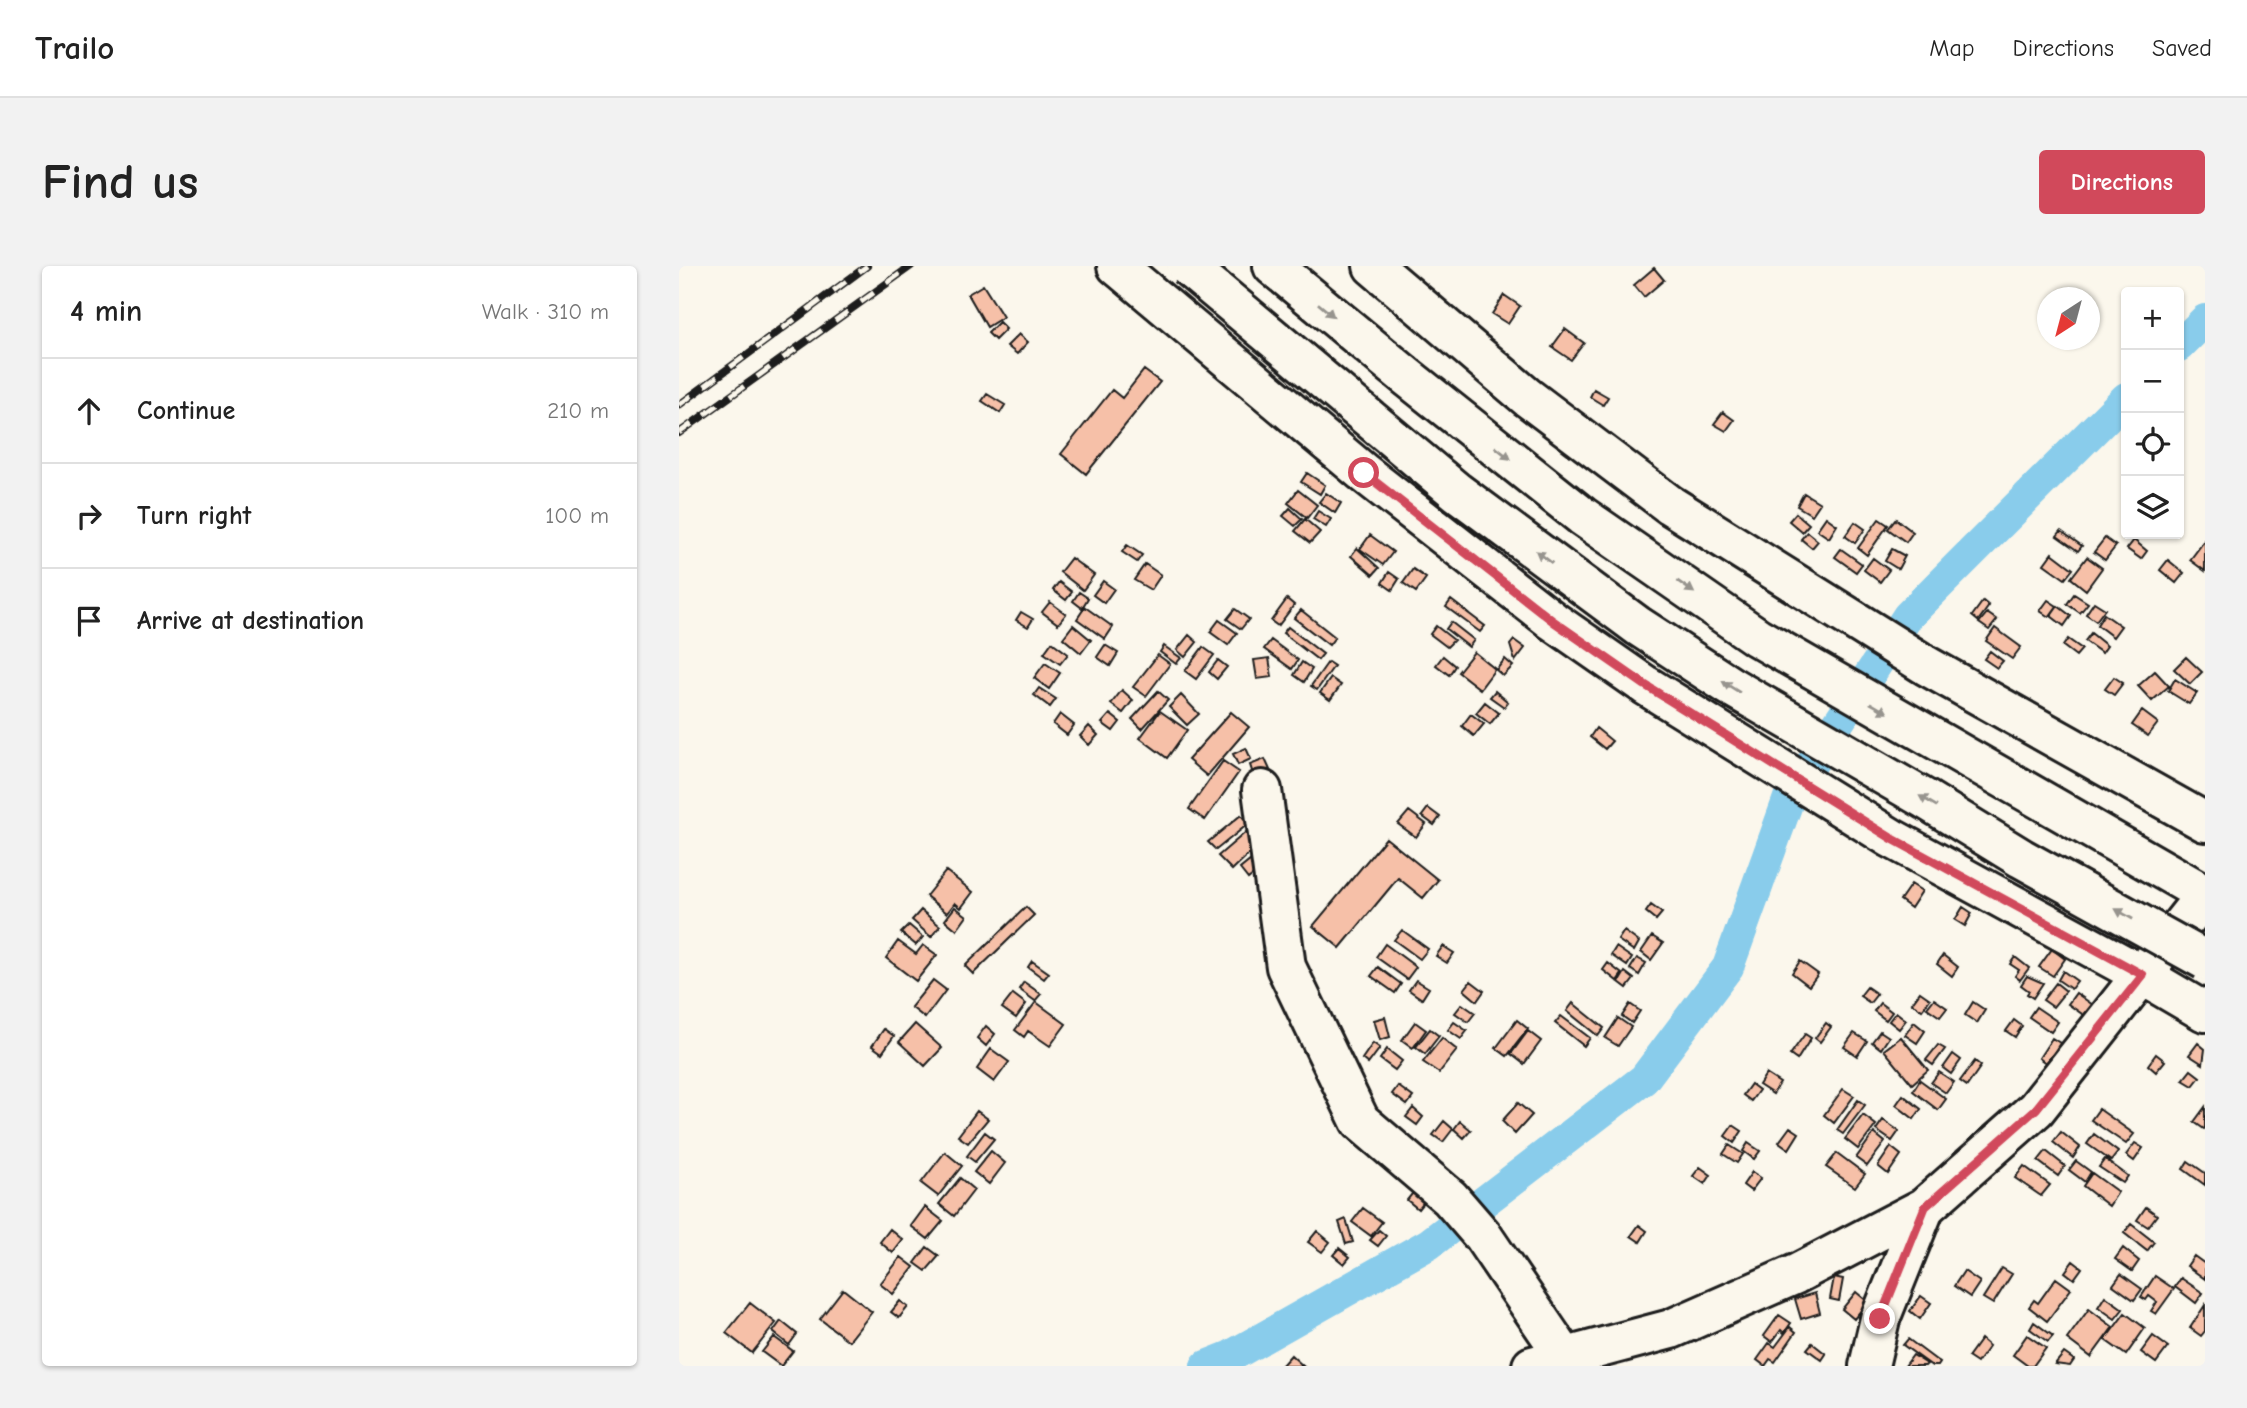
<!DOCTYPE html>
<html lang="en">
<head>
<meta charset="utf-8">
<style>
  :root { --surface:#fff; --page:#f2f2f2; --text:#222; --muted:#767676; --line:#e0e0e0; --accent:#d1495b }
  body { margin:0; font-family:"Comic Neue",sans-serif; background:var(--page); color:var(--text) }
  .controls { position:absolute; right:21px; top:21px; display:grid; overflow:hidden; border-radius:7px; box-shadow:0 2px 5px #0004 }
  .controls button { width:63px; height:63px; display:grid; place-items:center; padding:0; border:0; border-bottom:2px solid var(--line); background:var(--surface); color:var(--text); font:35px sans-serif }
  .compass { position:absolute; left:1358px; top:21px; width:63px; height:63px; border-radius:50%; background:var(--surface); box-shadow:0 2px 5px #0004; rotate:216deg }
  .stop { position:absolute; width:21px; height:21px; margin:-16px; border:5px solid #d1495b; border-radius:50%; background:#fff }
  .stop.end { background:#d1495b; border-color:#fff; box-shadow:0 2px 7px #0008 }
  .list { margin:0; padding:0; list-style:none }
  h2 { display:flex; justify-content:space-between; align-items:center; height:91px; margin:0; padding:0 28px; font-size:30px }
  h2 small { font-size:23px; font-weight:400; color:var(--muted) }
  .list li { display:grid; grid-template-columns:46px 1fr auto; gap:21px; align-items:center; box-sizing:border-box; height:105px; padding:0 28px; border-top:2px solid var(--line) }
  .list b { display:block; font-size:26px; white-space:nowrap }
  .list em { font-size:23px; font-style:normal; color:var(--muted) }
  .icon { flex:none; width:38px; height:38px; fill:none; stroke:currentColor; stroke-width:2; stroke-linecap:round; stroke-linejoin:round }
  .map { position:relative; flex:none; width:1526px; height:1100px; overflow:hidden; border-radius:7px }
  header { display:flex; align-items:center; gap:42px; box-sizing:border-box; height:98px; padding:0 35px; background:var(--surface); border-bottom:2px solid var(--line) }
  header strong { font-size:33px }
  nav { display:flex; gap:38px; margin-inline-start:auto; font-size:24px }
  .intro { display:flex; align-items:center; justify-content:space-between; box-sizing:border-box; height:168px; padding:0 42px }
  h1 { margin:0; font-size:49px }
  .button { padding:18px 32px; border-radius:7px; background:var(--accent); color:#fff; font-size:24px; font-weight:700 }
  main { display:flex; gap:42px; padding:0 42px }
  aside { flex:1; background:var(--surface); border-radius:7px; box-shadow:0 2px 5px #0004 }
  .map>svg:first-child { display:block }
</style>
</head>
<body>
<header>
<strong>Trailo</strong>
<nav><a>Map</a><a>Directions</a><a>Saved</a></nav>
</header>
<div class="intro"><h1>Find us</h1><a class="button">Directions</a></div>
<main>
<aside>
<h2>4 min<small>Walk · 310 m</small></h2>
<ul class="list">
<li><svg class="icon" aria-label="ahead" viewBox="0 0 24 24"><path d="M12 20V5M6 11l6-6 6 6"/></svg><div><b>Continue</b></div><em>210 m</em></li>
<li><svg class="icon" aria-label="right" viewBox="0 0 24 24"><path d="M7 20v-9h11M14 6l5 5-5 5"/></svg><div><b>Turn right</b></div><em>100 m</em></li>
<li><svg class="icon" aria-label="arrive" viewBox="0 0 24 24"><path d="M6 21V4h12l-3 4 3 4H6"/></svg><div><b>Arrive at destination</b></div></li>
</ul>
</aside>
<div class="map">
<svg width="1526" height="1100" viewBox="0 0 1526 1100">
  <rect width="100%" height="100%" fill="#fbf7ec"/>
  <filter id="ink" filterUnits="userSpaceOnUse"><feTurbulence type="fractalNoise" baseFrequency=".0143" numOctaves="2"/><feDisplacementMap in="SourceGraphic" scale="14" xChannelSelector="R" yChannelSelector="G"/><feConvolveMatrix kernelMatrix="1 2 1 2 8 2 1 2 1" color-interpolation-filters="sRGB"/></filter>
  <g filter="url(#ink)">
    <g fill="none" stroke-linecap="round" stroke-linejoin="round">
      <path stroke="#89cceb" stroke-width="32" d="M1500 80 1526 54
        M527 1100 552 1090 750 978 965 813 1049 701 1110 532 1229 350 1447 132"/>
    </g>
    <path fill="#f6c0a8" stroke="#1c1c1c" stroke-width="2" d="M975 2 985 14 965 31 955 19Z
      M304 19 324 51 308 61 289 28Z
      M825 29 841 40 829 58 813 48Z
      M320 56 327 63 316 74 309 67Z
      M886 63 905 77 892 94 873 81Z
      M340 68 349 76 338 88 328 80Z
      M465 104 481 116 407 208 382 188 433 124 443 132Z
      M915 123 929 131 924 139 911 131Z
      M308 128 326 139 321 147 303 135Z
      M1044 146 1055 154 1047 165 1035 158Z
      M628 207 646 219 641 228 622 216Z
      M619 224 638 239 628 252 609 237Z
      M647 227 662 237 656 247 640 236Z
      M1125 227 1141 237 1133 249 1118 240Z
      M611 242 623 253 616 260 604 250Z
      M639 245 652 253 647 261 634 253Z
      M1117 247 1130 258 1123 266 1110 255Z
      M1147 251 1158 259 1150 272 1138 264Z
      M626 253 641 266 631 277 616 265Z
      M1200 253 1209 259 1188 289 1179 282Z
      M1217 253 1234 266 1227 276 1209 263Z
      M1176 256 1186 263 1176 277 1166 270Z
      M1382 265 1403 280 1399 285 1378 270Z
      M1128 266 1139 275 1133 282 1122 273Z
      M691 269 714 286 704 299 681 283Z
      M1426 272 1437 280 1426 294 1415 286Z
      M1455 274 1468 285 1462 293 1448 283Z
      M1526 274V305L1511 294Z
      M448 279 463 289 458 296 443 286Z
      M678 282 700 302 694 309 672 290Z
      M1162 283 1183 298 1177 306 1156 291Z
      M1213 283 1226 290 1219 303 1206 295Z
      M1373 287 1394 303 1386 313 1365 298Z
      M1408 291 1423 302 1407 324 1392 312Z
      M392 292 415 309 404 324 381 306Z
      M1194 292 1210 304 1201 316 1185 304Z
      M1489 294 1505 307 1497 317 1481 304Z
      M466 298 482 309 472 324 455 314Z
      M734 303 747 312 737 326 724 317Z
      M710 306 720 313 713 324 703 317Z
      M424 315 435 323 425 337 414 329Z
      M380 316 393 326 387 334 374 324Z
      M400 326 409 332 403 342 394 335Z
      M1395 328 1409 337 1401 347 1388 338Z
      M608 333 615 339 599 360 592 355Z
      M772 334 806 360 801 366 767 341Z
      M1369 334 1378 340 1370 351 1361 345Z
      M1304 335 1310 340 1299 355 1293 350Z
      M371 336 387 348 379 358 363 346Z
      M1415 336 1426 343 1417 355 1407 348Z
      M1379 340 1392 350 1385 360 1372 350Z
      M406 341 434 361 426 373 398 353Z
      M556 343 570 353 562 363 548 353Z
      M622 344 656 371 650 379 615 352Z
      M342 346 354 353 349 361 337 354Z
      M1308 347 1318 354 1310 364 1300 357Z
      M1425 348 1442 360 1434 371 1418 359Z
      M540 354 558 367 549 379 531 366Z
      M772 356 795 374 790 381 767 363Z
      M394 359 412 374 402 387 384 372Z
      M757 360 775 374 768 381 751 368Z
      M609 361 644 388 639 394 604 367Z
      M1316 362 1342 381 1333 393 1307 375Z
      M1412 367 1428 380 1423 387 1406 375Z
      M510 369 518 376 506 391 498 384Z
      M1389 373 1403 383 1397 390 1384 380Z
      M592 374 619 394 613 403 585 383Z
      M835 374 846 382 836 395 831 379Z
      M373 376 389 388 381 398 365 387Z
      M426 379 439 387 431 400 418 391Z
      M485 380 502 392 497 398 481 386Z
      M524 381 535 389 517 413 506 405Z
      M1311 385 1324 395 1318 402 1305 393Z
      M795 386 816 403 801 423 779 406Z
      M479 389 491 398 467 430 454 421Z
      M764 390 776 400 770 409 757 399Z
      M1507 391 1523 406 1511 418 1495 403Z
      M590 392 593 411 578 413 575 394Z
      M826 393 834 400 824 410 817 404Z
      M539 394 548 401 538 413 530 406Z
      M623 396 633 403 625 416 615 409Z
      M649 396 655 400 638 424 632 420Z
      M366 397 381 407 370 423 355 412Z
      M1476 405 1490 420 1473 435 1459 420Z
      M1435 411 1444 417 1435 429 1426 423Z
      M652 412 662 419 651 434 641 427Z
      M1496 413 1518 427 1510 438 1489 425Z
      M360 422 377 433 371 441 355 429Z
      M443 424 454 434 444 447 432 438Z
      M479 425 489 434 463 463 453 453Z
      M816 425 829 436 825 441 811 431Z
      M502 429 520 448 508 459 490 441Z
      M806 436 820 447 811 458 797 447Z
      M481 445 508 464 488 492 461 472Z
      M1463 445 1479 457 1469 470 1453 459Z
      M552 446 570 461 528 510 509 494Z
      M381 448 395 459 388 469 374 458Z
      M431 448 441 456 434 465 423 457Z
      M792 448 805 458 795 470 783 460Z
      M410 460 419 469 410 479 401 470Z
      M917 462 933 475 926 483 911 471Z
      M567 482 572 493 559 499 554 488Z
      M586 493 591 504 575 511 571 499Z
      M544 495 560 506 526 554 510 543Z
      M749 542 761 551 755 559 743 550Z
      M730 545 747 558 737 571 719 558Z
      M562 549 569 558 537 584 529 576Z
      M574 560V584L553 604 539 590Z
      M707 572 759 614 744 632 719 612 661 682 634 660Z
      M572 594 580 604 569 613 561 603Z
      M267 605 294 626 282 642 276 637 268 647 247 630Z
      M1232 618 1243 625 1232 642 1221 634Z
      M972 639 983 647 977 654 967 646Z
      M276 641 288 650 278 664 266 654Z
      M347 641 355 649 294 708 286 700Z
      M1284 641 1293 647 1286 660 1276 654Z
      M242 644 261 660 252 671 233 654Z
      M230 659 244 671 237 679 222 667Z
      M723 664 749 683 741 693 715 674Z
      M945 665 960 676 955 685 939 674Z
      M973 670 984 677 972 694 962 686Z
      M219 675 237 688 244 679 258 689 237 715 207 692Z
      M706 678 737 701 728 713 697 691Z
      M764 680 775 687 768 697 757 690Z
      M937 681 953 692 948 700 932 689Z
      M1373 683 1386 693 1374 710 1360 701Z
      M1264 689 1279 701 1273 710 1258 698Z
      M1336 691 1350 702 1341 714 1336 710 1340 704 1331 698Z
      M958 692 967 697 960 709 951 703Z
      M353 695 370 707 365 713 349 701Z
      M1121 695 1139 708 1130 720 1113 707Z
      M929 697 943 708 938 715 924 704Z
      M699 701 722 718 716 727 692 710Z
      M1384 705 1398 715 1392 723 1379 714Z
      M946 706 955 713 948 722 940 716Z
      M1348 710 1364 717 1354 732 1348 728 1350 725 1342 719Z
      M254 714 267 724 246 752 232 741Z
      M737 714 750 722 743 733 730 724Z
      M792 715 805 725 798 735 785 724Z
      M345 716 362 728 356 735 340 723Z
      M1377 717 1387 725 1374 741 1364 734Z
      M1188 721 1198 728 1191 737 1181 730Z
      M1241 726 1251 733 1243 744 1233 737Z
      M1397 727 1414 739 1406 750 1389 738Z
      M334 728 347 738 337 752 323 742Z
      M1255 733 1268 742 1261 751 1248 742Z
      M357 736 387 758 371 780 349 765 345 771 336 764Z
      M1294 736 1306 744 1298 757 1286 749Z
      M894 737 925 762 919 770 888 745Z
      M1201 737 1213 746 1207 754 1195 745Z
      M783 738 796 747 789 756 776 747Z
      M951 738 961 745 953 757 943 750Z
      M1357 741 1379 756 1372 766 1350 751Z
      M1217 746 1227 754 1220 763 1210 755Z
      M882 750 911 772 905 780 876 757Z
      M706 751 711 771 701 774 695 754Z
      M939 752 952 761 939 780 926 772Z
      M838 754 849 763 828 790 817 782Z
      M1335 754 1343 760 1336 771 1327 765Z
      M736 756 747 764 734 782 723 774Z
      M775 756 788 765 782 773 769 764Z
      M1235 756 1246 765 1238 777 1226 769Z
      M1147 757 1152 761 1141 776 1136 772Z
      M236 758 263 782 246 800 220 776Z
      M307 760 316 768 307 780 298 772Z
      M205 763 215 770 203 787 193 780Z
      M751 763 760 770 746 788 737 781Z
      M849 765 862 775 845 798 832 788Z
      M1201 765 1210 771 1202 783 1193 776Z
      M1175 767 1188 775 1178 790 1165 781Z
      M1126 768 1132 772 1118 794 1111 789Z
      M1222 771 1249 804 1233 818 1205 784Z
      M763 772 778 784 760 807 744 796Z
      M1373 772 1381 777 1368 798 1360 792Z
      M694 777 701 782 689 798 683 793Z
      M1519 777 1526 783 1524 798 1510 789Z
      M1259 779 1266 783 1254 799 1247 794Z
      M312 783 330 796 315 816 298 803Z
      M708 783 723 795 716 804 701 793Z
      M1274 788 1282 794 1272 808 1264 802Z
      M1477 788 1486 795 1477 806 1469 799Z
      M1296 795 1302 800 1288 820 1281 815Z
      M1512 804 1521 811 1514 820 1504 814Z
      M1260 806 1275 816 1267 827 1252 817Z
      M1087 808 1101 817 1094 828 1080 819Z
      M1241 814 1267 833 1259 844 1234 825Z
      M1072 818 1080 824 1072 835 1064 829Z
      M719 820 734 831 728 839 713 828Z
      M1164 823 1175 830 1155 857 1145 849Z
      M1224 829 1242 843 1235 853 1217 839Z
      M1179 834 1186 839 1164 868 1158 864Z
      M839 837 853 849 836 868 823 855Z
      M1526 841V862L1525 863 1515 856Z
      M734 842 744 851 738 859 727 851Z
      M1420 843 1455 868 1447 878 1412 854Z
      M298 845 309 853 289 877 279 870Z
      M1184 849 1197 859 1179 883 1166 873Z
      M1204 854 1220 865 1213 875 1197 864Z
      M765 855 774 863 764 876 754 869Z
      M781 855 792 864 785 872 775 863Z
      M1054 859 1063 865 1055 877 1046 870Z
      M1111 861 1120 867 1110 883 1100 876Z
      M306 866 315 873 296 896 288 890Z
      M1382 866 1401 881 1394 892 1374 876Z
      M1195 867 1206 876 1188 900 1177 892Z
      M1415 868 1439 886 1432 895 1408 878Z
      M1069 877 1081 885 1075 893 1064 885Z
      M1456 877 1464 882 1455 895 1447 889Z
      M1050 879 1064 888 1058 897 1044 888Z
      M1212 881 1222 889 1209 908 1199 900Z
      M312 885 326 897 310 918 295 906Z
      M1367 885 1386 900 1379 910 1359 895Z
      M266 886 283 900 259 930 242 917Z
      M1158 887 1186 908 1176 921 1147 901Z
      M1426 893 1449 910 1444 917 1420 901Z
      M1397 895 1412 906 1406 916 1390 904Z
      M1509 895 1526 907V919L1504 903Z
      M1345 900 1371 919 1362 930 1336 912Z
      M1021 901 1032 909 1026 918 1014 910Z
      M1073 906 1082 912 1072 925 1064 919Z
      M1413 907 1439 926 1430 940 1404 920Z
      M281 912 295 924 275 950 260 938Z
      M737 923 748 932 739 943 728 934Z
      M246 941 264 955 249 973 232 960Z
      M1467 941 1478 949 1469 961 1458 954Z
      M684 942 703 956 692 970 673 956Z
      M667 953 674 976 667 978 660 956Z
      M1452 958 1475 976 1468 985 1445 967Z
      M960 959 968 965 961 976 952 970Z
      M211 963 224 974 214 987 201 976Z
      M700 964 707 970 699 980 691 974Z
      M638 965 651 976 643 986 629 976Z
      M248 981 260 990 247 1005 236 997Z
      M660 982 671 991 665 998 654 989Z
      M1444 982 1460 995 1453 1005 1436 993Z
      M1515 990 1526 998V1013L1508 1000Z
      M222 991 235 1001 214 1028 201 1018Z
      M1394 995 1403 1002 1395 1013 1386 1006Z
      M1323 1002 1333 1008 1314 1038 1304 1032Z
      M1285 1005 1301 1016 1291 1031 1275 1020Z
      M1442 1008 1463 1023 1455 1034 1434 1019Z
      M1476 1010 1495 1023 1477 1048 1472 1045 1478 1036 1470 1030 1467 1034 1462 1031Z
      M1155 1011 1164 1013 1160 1035 1151 1033Z
      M1377 1012 1392 1023 1368 1055 1350 1041 1355 1034 1359 1037Z
      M1502 1012 1524 1027 1517 1037 1496 1021Z
      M164 1023 193 1046 170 1075 141 1053Z
      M1177 1026 1189 1036 1175 1053 1163 1043Z
      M1136 1027 1141 1047 1122 1053 1116 1033Z
      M1242 1030 1252 1037 1241 1053 1231 1045Z
      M1426 1030 1444 1043 1436 1053 1419 1041Z
      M221 1035 229 1041 220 1052 212 1046Z
      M71 1037 97 1057 73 1087 47 1067Z
      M1526 1039V1065L1522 1070 1511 1062Z
      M1410 1043 1434 1061 1412 1091 1388 1073Z
      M1446 1047 1466 1062 1447 1089 1426 1074Z
      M1100 1049 1112 1057 1105 1067 1102 1064 1093 1076 1085 1070Z
      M102 1055 118 1068 110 1079 94 1066Z
      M1355 1056 1374 1070 1369 1076 1351 1063Z
      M1111 1061 1117 1066 1096 1096 1091 1093 1086 1100 1078 1094 1090 1077 1096 1081Z
      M1348 1069 1367 1082 1354 1100H1349L1334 1089Z
      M1474 1070 1489 1081 1477 1097 1462 1086Z
      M95 1071 114 1085 102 1100 83 1086Z
      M1229 1073 1261 1097 1259 1100H1253L1224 1079Z
      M1302 1073 1310 1080 1298 1097 1289 1091Z
      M1133 1077 1147 1088 1143 1094 1128 1083Z
      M1385 1087 1395 1094 1391 1100 1376 1098Z
      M612 1089 624 1100H602Z
      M1234 1089 1248 1098 1246 1100H1226Z"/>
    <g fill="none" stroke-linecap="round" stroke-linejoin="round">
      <defs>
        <path id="minor" d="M438 0 685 207 874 355 966 419 1212 572 1463 709 1526 746
          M694 0 848 131 991 239 1248 400 1526 556
          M583 524 607 701 681 855 771 932 803 969 892 1100
          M853 1100 992 1063 1117 1008 1246 941 1357 843 1526 629
          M1190 1100 1201 1053 1246 941"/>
        <path id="highway" d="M594 0 727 110 903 250 1078 371 1526 628"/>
      </defs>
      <use href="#minor" stroke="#1c1c1c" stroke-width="44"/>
      <use href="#highway" stroke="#1c1c1c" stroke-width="44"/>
      <use href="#minor" stroke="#fbf7ec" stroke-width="38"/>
      <use href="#highway" stroke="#fbf7ec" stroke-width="38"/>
      <defs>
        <path id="rail" d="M0 139 188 0
          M0 167 232 0"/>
      </defs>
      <use href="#rail" stroke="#1c1c1c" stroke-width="8"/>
      <use href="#rail" stroke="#fbf7ec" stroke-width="5" stroke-dasharray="16" stroke-linecap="butt"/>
      <defs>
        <path id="highway-bridge" d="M508 0 778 226 959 360 1051 420 1246 533 1342 592 1526 694"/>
      </defs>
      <use href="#highway-bridge" stroke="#1c1c1c" stroke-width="44" stroke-linecap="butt"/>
      <use href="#highway-bridge" stroke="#fbf7ec" stroke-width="38"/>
    </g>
    <defs><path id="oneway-solid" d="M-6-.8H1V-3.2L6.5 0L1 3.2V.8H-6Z" transform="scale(1.75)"/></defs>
    <g fill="#97948e">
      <use href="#oneway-solid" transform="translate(647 44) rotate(40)"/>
      <use href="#oneway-solid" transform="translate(824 187) rotate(38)"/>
      <use href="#oneway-solid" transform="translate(865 291) rotate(-143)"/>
      <use href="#oneway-solid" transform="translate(1007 321) rotate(35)"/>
      <use href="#oneway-solid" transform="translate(1052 421) rotate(-148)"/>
      <use href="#oneway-solid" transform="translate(1200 442) rotate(30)"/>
      <use href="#oneway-solid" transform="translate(1249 535) rotate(-149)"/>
      <use href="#oneway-solid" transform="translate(1445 648) rotate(-150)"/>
    </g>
  </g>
  <g fill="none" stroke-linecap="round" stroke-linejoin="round" filter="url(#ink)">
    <path stroke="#d1495b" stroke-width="9" d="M685 207 874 355 966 419 1212 572 1464 709 1357 843 1246 941 1201 1053"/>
  </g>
</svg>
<div class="controls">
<button>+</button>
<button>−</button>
<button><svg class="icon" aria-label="locate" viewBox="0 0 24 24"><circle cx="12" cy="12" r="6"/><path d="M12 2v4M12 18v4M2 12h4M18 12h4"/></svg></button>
<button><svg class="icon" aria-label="layers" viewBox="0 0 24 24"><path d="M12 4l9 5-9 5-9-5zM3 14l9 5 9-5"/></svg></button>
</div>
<svg class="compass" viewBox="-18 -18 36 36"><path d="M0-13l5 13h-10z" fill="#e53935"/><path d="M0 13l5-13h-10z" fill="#767676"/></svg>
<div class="stop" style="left:685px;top:207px"></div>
<div class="stop end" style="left:1201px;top:1053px"></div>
</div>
</main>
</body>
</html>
